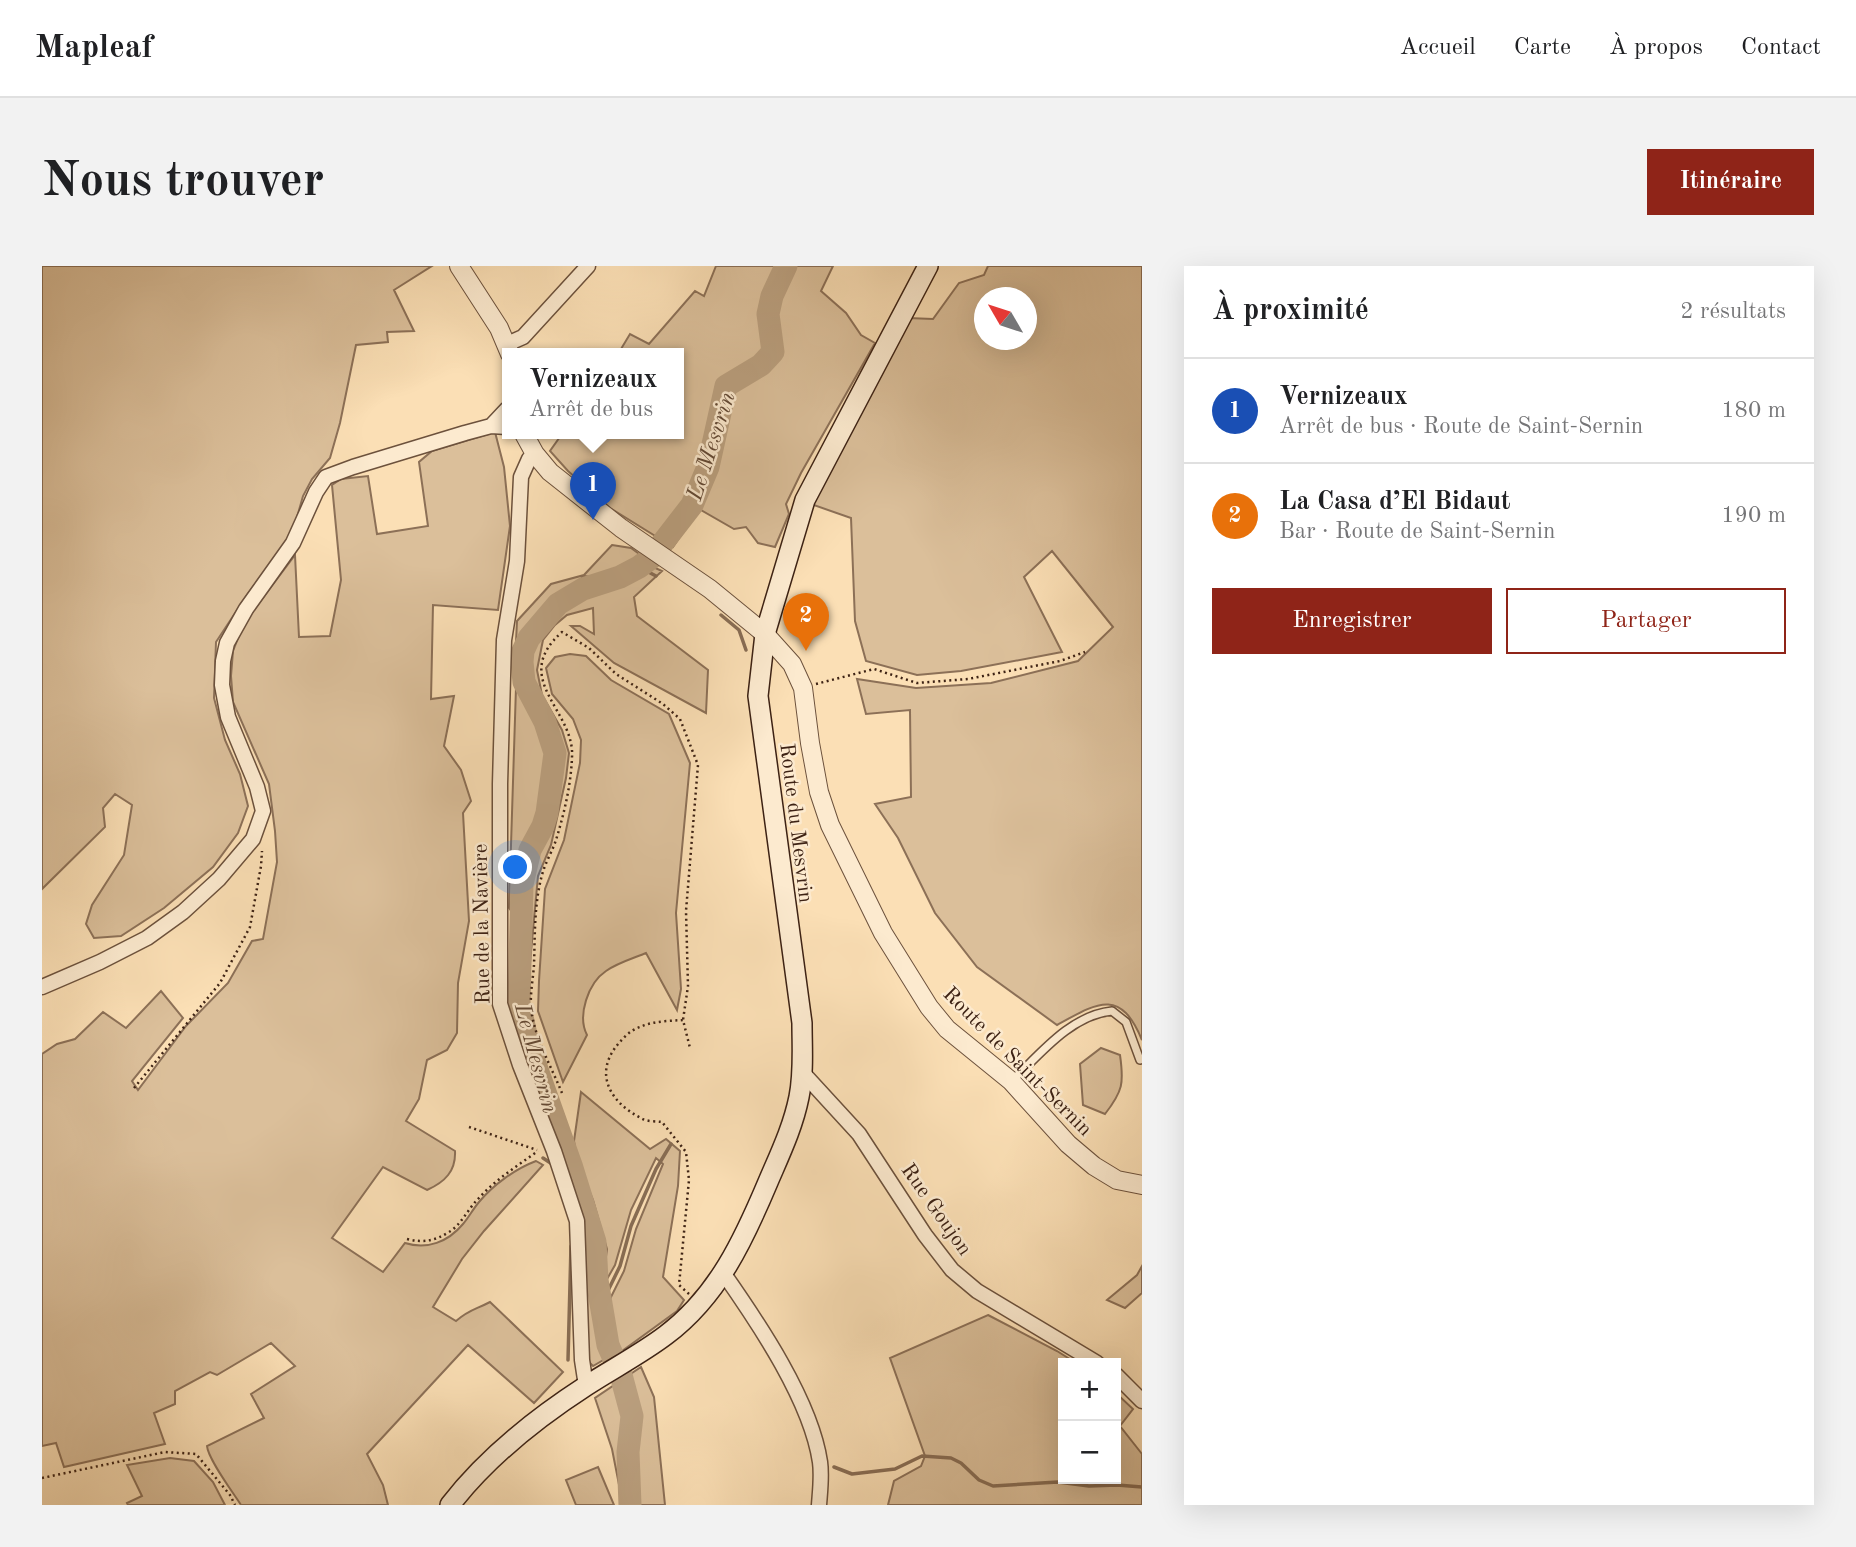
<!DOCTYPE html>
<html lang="fr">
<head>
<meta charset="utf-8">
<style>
  :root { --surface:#fff; --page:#f2f2f2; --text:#202124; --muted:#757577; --line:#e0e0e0; --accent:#8f2418 }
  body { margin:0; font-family:"Old Standard TT",serif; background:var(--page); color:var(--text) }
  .controls { position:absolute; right:21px; bottom:21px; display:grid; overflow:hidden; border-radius:0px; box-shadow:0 7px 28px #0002 }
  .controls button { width:63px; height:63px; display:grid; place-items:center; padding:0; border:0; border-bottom:2px solid var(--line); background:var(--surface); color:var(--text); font:35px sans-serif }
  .compass { position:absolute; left:932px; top:21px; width:63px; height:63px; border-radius:50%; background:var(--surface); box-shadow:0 7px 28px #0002; rotate:309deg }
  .you { position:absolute; left:474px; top:602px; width:24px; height:24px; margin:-18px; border:5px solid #fff; border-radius:50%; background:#1a73e8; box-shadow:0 0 0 10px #1a73e833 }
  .badge { display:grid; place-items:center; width:46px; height:46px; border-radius:50%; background:var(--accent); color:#fff; font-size:23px; font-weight:700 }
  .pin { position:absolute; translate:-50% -58px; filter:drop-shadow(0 2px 4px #0008) }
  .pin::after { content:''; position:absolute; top:37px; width:24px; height:21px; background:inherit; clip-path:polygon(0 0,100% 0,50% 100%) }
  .popup { position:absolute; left:460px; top:82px; width:182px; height:91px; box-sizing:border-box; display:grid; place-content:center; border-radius:0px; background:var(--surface); filter:drop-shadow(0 2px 5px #0005); font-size:23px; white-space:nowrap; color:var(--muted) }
  .popup b { font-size:26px; color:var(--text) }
  .popup::after { content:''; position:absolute; left:50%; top:100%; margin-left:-14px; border:14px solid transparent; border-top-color:var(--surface) }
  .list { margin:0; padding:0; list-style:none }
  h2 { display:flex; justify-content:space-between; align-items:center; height:91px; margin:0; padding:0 28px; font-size:30px }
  h2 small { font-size:23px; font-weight:400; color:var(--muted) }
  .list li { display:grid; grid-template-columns:46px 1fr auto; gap:21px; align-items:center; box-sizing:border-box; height:105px; padding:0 28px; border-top:2px solid var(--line) }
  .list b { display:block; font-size:26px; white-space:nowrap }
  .list p { margin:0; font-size:23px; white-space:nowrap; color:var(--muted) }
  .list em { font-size:23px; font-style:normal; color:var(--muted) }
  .actions { display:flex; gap:14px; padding:21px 28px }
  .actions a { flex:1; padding:16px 0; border:2px solid var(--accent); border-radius:0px; text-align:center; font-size:24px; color:var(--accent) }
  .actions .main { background:var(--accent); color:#fff }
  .map { position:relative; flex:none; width:1100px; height:1239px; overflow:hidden; border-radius:0px }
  header { display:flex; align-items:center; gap:42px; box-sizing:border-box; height:98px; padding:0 35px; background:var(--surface); border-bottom:2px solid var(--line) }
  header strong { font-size:33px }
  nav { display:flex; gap:38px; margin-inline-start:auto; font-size:24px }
  .intro { display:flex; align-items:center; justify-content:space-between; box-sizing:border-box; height:168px; padding:0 42px }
  h1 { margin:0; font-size:49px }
  .button { padding:18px 32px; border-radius:0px; background:var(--accent); color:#fff; font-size:24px; font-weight:700 }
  main { display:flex; gap:42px; padding:0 42px }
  aside { flex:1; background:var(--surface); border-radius:0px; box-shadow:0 7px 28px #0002 }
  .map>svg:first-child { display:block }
</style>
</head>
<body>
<header>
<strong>Mapleaf</strong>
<nav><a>Accueil</a><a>Carte</a><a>À propos</a><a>Contact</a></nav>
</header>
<div class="intro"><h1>Nous trouver</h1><a class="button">Itinéraire</a></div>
<main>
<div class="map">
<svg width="1100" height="1239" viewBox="0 0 1100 1239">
  <rect width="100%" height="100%" fill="#fbdfb5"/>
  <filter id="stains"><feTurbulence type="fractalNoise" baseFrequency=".00286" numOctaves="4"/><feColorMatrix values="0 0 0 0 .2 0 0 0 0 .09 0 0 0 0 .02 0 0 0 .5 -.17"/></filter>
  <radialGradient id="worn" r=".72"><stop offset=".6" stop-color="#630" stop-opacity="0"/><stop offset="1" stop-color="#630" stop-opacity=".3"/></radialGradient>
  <path fill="#dbbf9a" stroke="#8c7057" stroke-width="2" fill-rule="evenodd" d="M0 0H390L352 24 372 65 345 66 346 76 314 79 298 157 288 192 270 213 261 230 250 269 205 329 174 376 172 432 183 474 198 508 206 540 196 567 171 601 122 642 79 670 52 672 44 658 50 639 82 589 90 539 73 528 61 542 63 561 0 623Z
    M674 0H791L779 25 804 47 819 69 833 77 759 207 744 238 747 248 733 281 716 277 704 261 692 263 657 243 631 281 568 242 526 205 508 185 520 168H637V88H576L588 68 607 78 653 25 662 30Z
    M946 0H1100V774C1078 721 1055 737 1015 759L935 701 893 647 856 572 833 538 869 531 868 444 824 448 815 413 874 422 949 417 1036 395 1071 361 1010 285 982 311 1020 386 919 405 875 409 824 395 813 355 809 252 766 237 866 52 891 53 917 17 942 9ZM943 32H985V74H943Z
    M453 166 462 201 468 260 456 344 391 339 389 433 412 430 402 480 419 504 429 535 421 547 427 655 416 717 415 767 405 784 385 794 377 833 364 855 413 885C414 905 403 916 385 924L341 901 290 972 341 1006 363 977C385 984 406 976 421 958 427 951 431 943 437 936 451 919 473 903 494 895L501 899 442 965 420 993 391 1041 414 1055C428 1043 433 1044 448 1036L521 1106 492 1137 426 1079 325 1188 341 1219 346 1239H199C190 1225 166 1193 165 1180L222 1152 209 1128 253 1100 229 1077 175 1109 168 1106 133 1125V1138L112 1147 123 1178 22 1201 14 1177 0 1180V788L15 778 33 773 61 746 84 762 119 725 141 752 90 815 96 824 144 760 186 717 210 675 221 673 235 596 233 565 227 518 191 436 189 410 191 385 202 357 253 289 257 371 288 370 299 314 290 219 299 213 326 210 335 268 386 260 377 196 390 185Z
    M570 279 589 282 600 290 558 312 542 310 496 349 474 376 475 355 509 318 542 309Z
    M609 300 620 305 592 331 595 350 666 404 664 447 572 397 529 360H538L552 368 551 342 525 349 513 359 501 374 495 404 500 429 520 464 527 487 524 512 509 579 496 610 485 730 482 723 484 642 491 588 504 569 515 498 514 479 505 450 490 424 487 384 495 369 523 341 545 329 572 320Z
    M528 388 544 390 569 414 627 448 648 497 634 647 639 723 635 744 604 687C592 692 575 697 564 705 546 717 535 750 545 769L521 816 496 745 497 715 503 623 522 574 538 497 539 474 531 453 510 428 504 402 513 391Z
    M474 421 482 431 499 464 507 486 499 553 481 592 473 650 467 642Z
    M1059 782 1078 789C1082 817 1081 825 1063 848L1041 839 1038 798Z
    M539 826 608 883 624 873 638 885 636 920 621 1011 642 1034 635 1045 580 1085 571 1079 565 1039 582 1005 594 963 621 898 614 892 589 944 573 999 560 1022 565 983 551 934 535 895 532 875Z
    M544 967 563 1093 551 1100 545 1094Z
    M1100 1000V1027L1083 1042 1065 1034 1095 1009Z
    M946 1049 1015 1085 1034 1097H1021V1213H1074V1127L1091 1143 1078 1160 1100 1188V1239H846L852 1215 879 1200 883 1190 848 1092Z
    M599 1101 612 1131 623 1239H581L570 1183 553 1132Z
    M128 1192 152 1195 171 1216 183 1239H86L85 1237 100 1230 85 1199Z
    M556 1201 572 1239H534L524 1214Z"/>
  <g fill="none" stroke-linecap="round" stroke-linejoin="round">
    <path stroke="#886d54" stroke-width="3.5" d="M597 301 614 310
      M679 349 697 364 704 384
      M501 892 510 898
      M559 1039 578 1000 589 960 614 903 629 878
      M526 1094 529 980
      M792 1201 810 1208 853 1203 880 1190 909 1192 919 1197 937 1214 951 1220 1016 1216 1047 1220 1075 1219 1100 1221"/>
    <path stroke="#ba9f7e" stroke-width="23" d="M588 1239 586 1186 590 1150 579 1109 566 1079 555 1014 553 976 529 899 486 778 477 737 480 618 488 584 501 560 505 547 513 487 503 456 482 416 480 396 481 385 487 372 516 338 541 323 578 311 597 301 609 292 650 239 666 201 684 120 719 99 731 86 726 48 730 30 744 0"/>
    <defs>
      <path id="service" d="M970 815C998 788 1029 749 1070 745L1084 756 1098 794"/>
      <path id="minor" d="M465 78 481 71 546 0
        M449 160 465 143
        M493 188 487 193 479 211 475 295 462 374 458 518V738L478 799 512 885 535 955 540 1094 544 1120
        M0 721 58 696 105 672 141 646 177 613 211 573 221 545 215 521 186 451 180 419 181 395 185 377 204 343 251 277 274 226 284 211 311 201 423 167 449 160 465 161
        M761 807 817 868 883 969 910 1004 935 1025 1055 1097
        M682 1008C717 1058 769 1135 778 1196 780 1210 778 1225 777 1239
        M1074 1109 1100 1135"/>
      <path id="tertiary" d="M417 0 457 62 468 88
        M482 168 493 188 508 206 579 262 668 323 723 368 750 398 761 422 768 477 777 526 788 559 841 667 887 741 905 763 969 815 1026 878 1052 900 1075 914 1100 919"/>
      <path id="secondary" d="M408 1239C445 1191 493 1153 544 1120 570 1103 599 1088 624 1069 676 1030 702 973 726 916 738 888 751 861 757 831 762 806 760 782 760 757L716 430 723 368 763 234 886 0"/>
    </defs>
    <use href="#service" stroke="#6c513c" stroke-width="10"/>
    <use href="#minor" stroke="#6c513c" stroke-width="17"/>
    <use href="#tertiary" stroke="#6c513c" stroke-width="20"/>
    <use href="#secondary" stroke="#3d2214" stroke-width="22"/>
    <path stroke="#3d2214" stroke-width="2.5" stroke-dasharray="2 3.5" stroke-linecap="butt" d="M774 418 832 403 875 417 926 413 1018 395 1043 386
      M92 822 178 717 208 661 219 600 220 585
      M520 827C509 800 492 771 489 742 488 728 491 713 492 699 493 670 492 638 500 609 503 597 510 586 514 574 522 548 529 519 530 491 533 444 467 413 520 366L547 382 574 408 621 438 638 453 656 499 644 645 646 720 641 754
      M427 861 495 884
      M365 973C381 977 393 975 407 966 419 959 426 943 436 933 453 914 475 900 496 885
      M647 1028 637 1019 647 914 644 886 620 856C614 855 605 856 599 852 571 838 552 811 573 782 579 774 588 764 598 761 611 755 627 755 641 754L648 782
      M0 1212 123 1186 154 1188 188 1229 193 1239"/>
    <use href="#service" stroke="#fceacf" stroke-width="7"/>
    <use href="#minor" stroke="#fceacf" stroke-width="14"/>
    <use href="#tertiary" stroke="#fceacf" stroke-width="18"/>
    <use href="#secondary" stroke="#fceacf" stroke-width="19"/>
  </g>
  <g text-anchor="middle" stroke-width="5" stroke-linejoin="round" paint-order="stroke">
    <g font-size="21" fill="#3d2214" stroke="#fceacf">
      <text transform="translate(755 557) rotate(83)" y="7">Route du Mesvrin</text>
      <text transform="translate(439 658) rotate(-91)" y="7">Rue de la Navière</text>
      <text transform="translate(976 795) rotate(45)" y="7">Route de Saint-Sernin</text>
      <text transform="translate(895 943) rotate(55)" y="7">Rue Goujon</text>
    </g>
    <g font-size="23" font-style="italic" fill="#624834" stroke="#fceacf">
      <text transform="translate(668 180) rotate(-72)" y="8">Le Mesvrin</text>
      <text transform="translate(495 792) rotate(75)" y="8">Le Mesvrin</text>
    </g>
  </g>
  <rect width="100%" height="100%" filter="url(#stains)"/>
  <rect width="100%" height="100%" fill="url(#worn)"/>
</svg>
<div class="controls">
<button>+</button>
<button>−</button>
</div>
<svg class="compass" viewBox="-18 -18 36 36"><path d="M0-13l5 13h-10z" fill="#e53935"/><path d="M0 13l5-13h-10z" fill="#757577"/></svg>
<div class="you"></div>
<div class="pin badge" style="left:551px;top:254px;background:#1a4fb4">1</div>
<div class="popup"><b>Vernizeaux</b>Arrêt de bus</div>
<div class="pin badge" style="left:764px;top:385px;background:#e8710a">2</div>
</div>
<aside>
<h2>À proximité<small>2 résultats</small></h2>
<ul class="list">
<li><span class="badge" style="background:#1a4fb4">1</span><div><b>Vernizeaux</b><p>Arrêt de bus · Route de Saint-Sernin</p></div><em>180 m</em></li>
<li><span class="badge" style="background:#e8710a">2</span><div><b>La Casa d’El Bidaut</b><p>Bar · Route de Saint-Sernin</p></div><em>190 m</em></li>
</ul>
<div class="actions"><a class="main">Enregistrer</a><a>Partager</a></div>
</aside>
</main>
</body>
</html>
